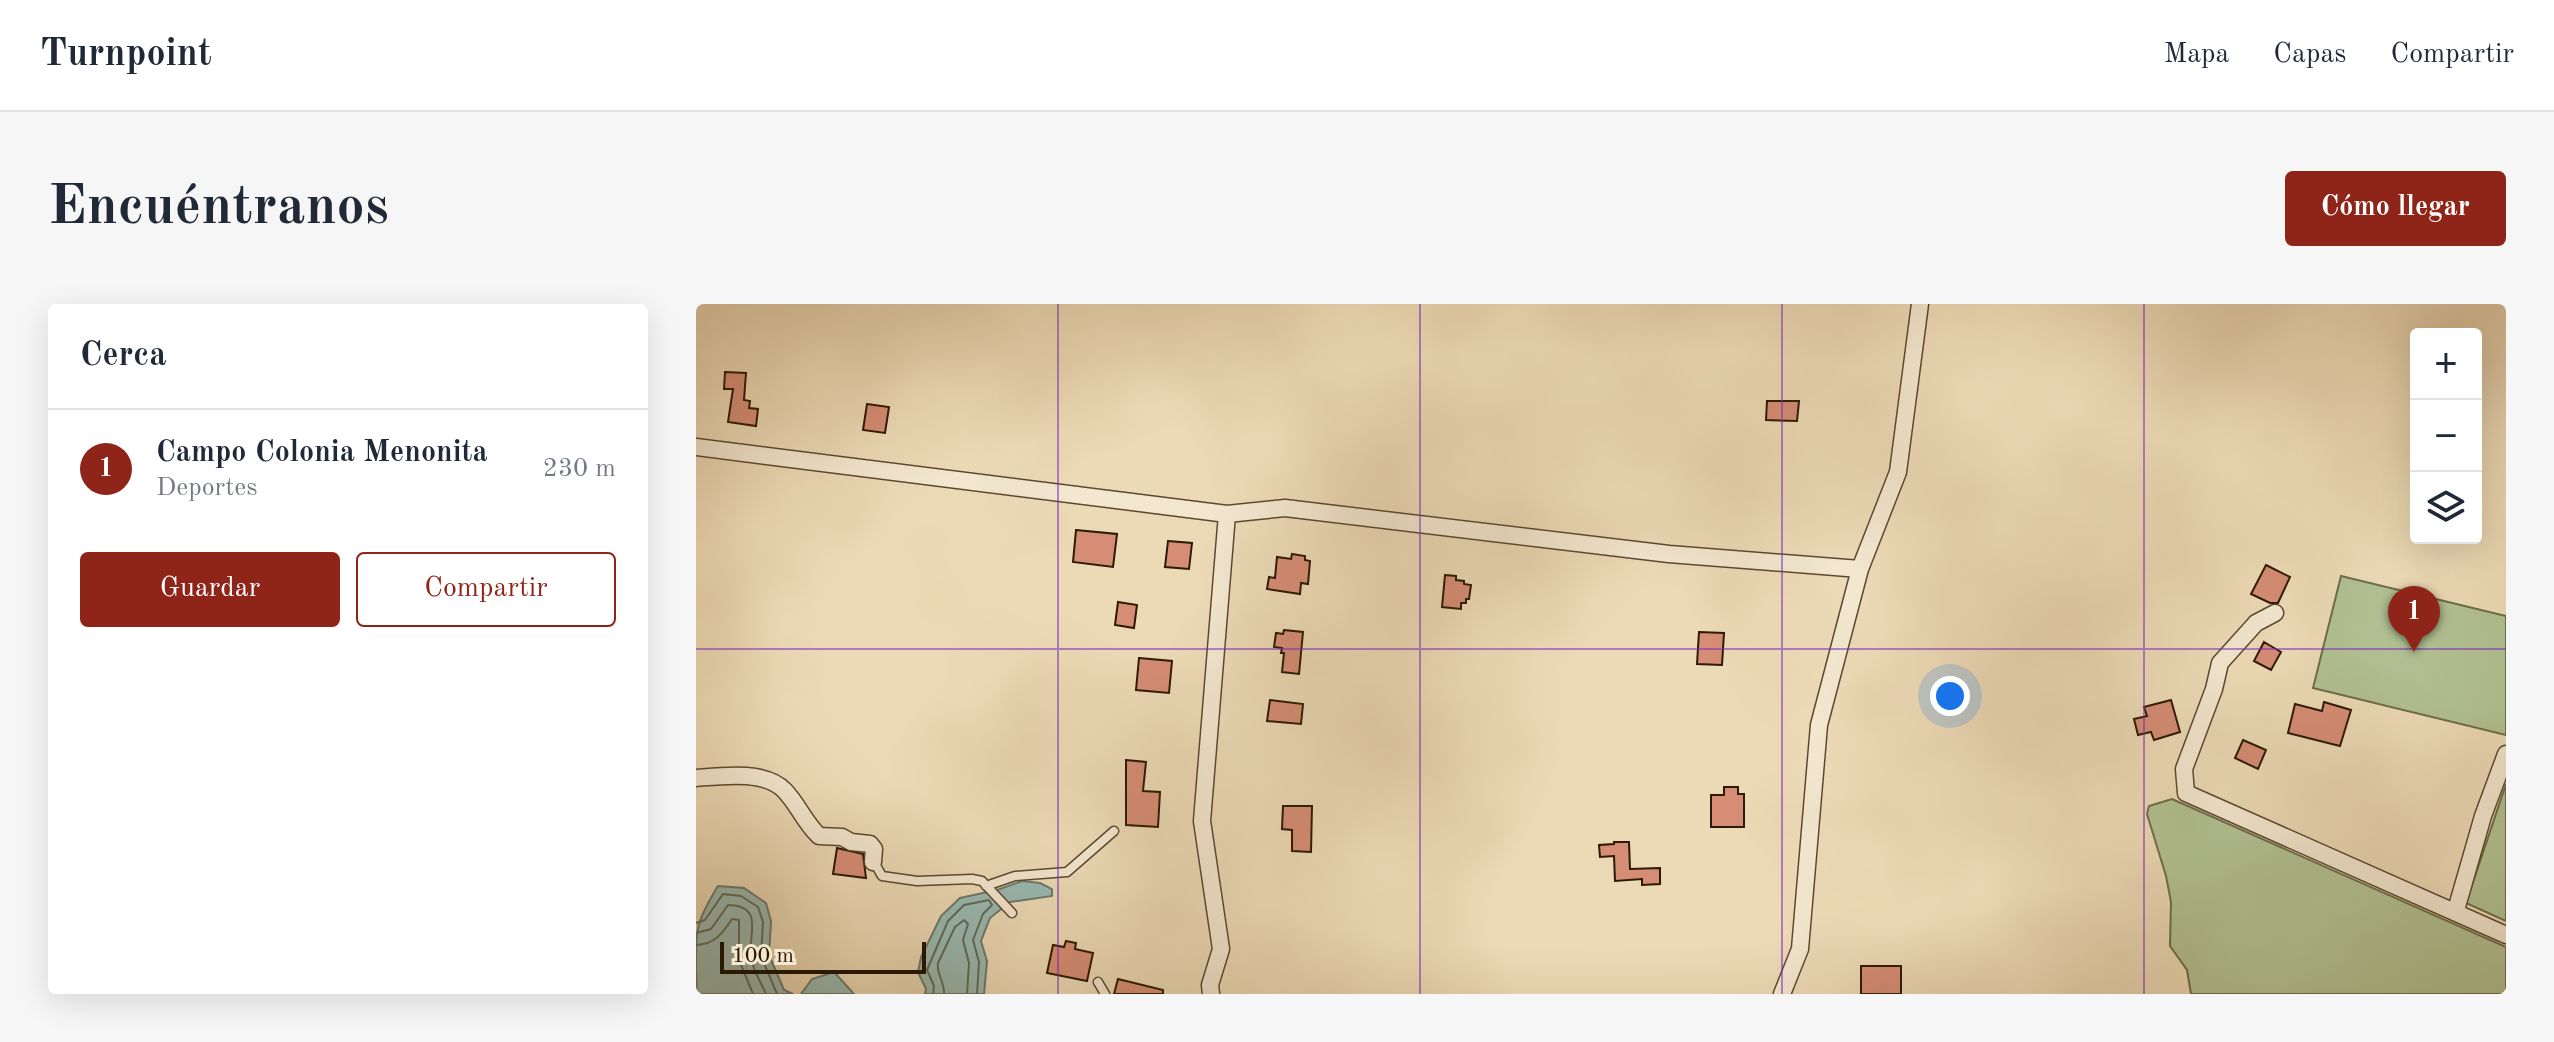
<!DOCTYPE html>
<html lang="es">
<head>
<meta charset="utf-8">
<style>
  :root { --surface:#fff; --page:#f6f6f7; --text:#1f2937; --muted:#747a83; --line:#e0e1e3; --accent:#8f2418 }
  body { margin:0; font-family:"Old Standard TT",serif; background:var(--page); color:var(--text) }
  .controls { position:absolute; right:24px; top:24px; display:grid; overflow:hidden; border-radius:8px; box-shadow:0 8px 32px #0002 }
  .controls button { width:72px; height:72px; display:grid; place-items:center; padding:0; border:0; border-bottom:2px solid var(--line); background:var(--surface); color:var(--text); font:40px sans-serif }
  .scale { position:absolute; left:24px; bottom:20px; width:206px; box-sizing:border-box; padding-left:8px; border:4px solid #2b1902; border-top:0; font-size:22px; line-height:28px; white-space:nowrap; color:#2b1902; -webkit-text-stroke:6px #f3e7d0; paint-order:stroke }
  .you { position:absolute; left:1254px; top:392px; width:28px; height:28px; margin:-20px; border:6px solid #fff; border-radius:50%; background:#1a73e8; box-shadow:0 0 0 12px #1a73e833 }
  .badge { display:grid; place-items:center; width:52px; height:52px; border-radius:50%; background:var(--accent); color:#fff; font-size:26px; font-weight:700 }
  .pin { position:absolute; translate:-50% -66px; filter:drop-shadow(0 2px 4px #0008) }
  .pin::after { content:''; position:absolute; top:42px; width:28px; height:24px; background:inherit; clip-path:polygon(0 0,100% 0,50% 100%) }
  .list { margin:0; padding:0; list-style:none }
  h2 { display:flex; justify-content:space-between; align-items:center; height:104px; margin:0; padding:0 32px; font-size:34px }
  h2 small { font-size:26px; font-weight:400; color:var(--muted) }
  .list li { display:grid; grid-template-columns:52px 1fr auto; gap:24px; align-items:center; box-sizing:border-box; height:120px; padding:0 32px; border-top:2px solid var(--line) }
  .list b { display:block; font-size:30px; white-space:nowrap }
  .list p { margin:0; font-size:26px; white-space:nowrap; color:var(--muted) }
  .list em { font-size:26px; font-style:normal; color:var(--muted) }
  .actions { display:flex; gap:16px; padding:24px 32px }
  .actions a { flex:1; padding:18px 0; border:2px solid var(--accent); border-radius:8px; text-align:center; font-size:28px; color:var(--accent) }
  .actions .main { background:var(--accent); color:#fff }
  .icon { flex:none; width:44px; height:44px; fill:none; stroke:currentColor; stroke-width:2; stroke-linecap:round; stroke-linejoin:round }
  .map { position:relative; flex:none; width:1810px; height:690px; overflow:hidden; border-radius:8px }
  header { display:flex; align-items:center; gap:48px; box-sizing:border-box; height:112px; padding:0 40px; background:var(--surface); border-bottom:2px solid var(--line) }
  header strong { font-size:38px }
  nav { display:flex; gap:44px; margin-inline-start:auto; font-size:28px }
  .intro { display:flex; align-items:center; justify-content:space-between; box-sizing:border-box; height:192px; padding:0 48px }
  h1 { margin:0; font-size:56px }
  .button { padding:20px 36px; border-radius:8px; background:var(--accent); color:#fff; font-size:28px; font-weight:700 }
  main { display:flex; gap:48px; padding:0 48px }
  aside { flex:1; background:var(--surface); border-radius:8px; box-shadow:0 8px 32px #0002 }
  .map>svg:first-child { display:block }
</style>
</head>
<body>
<header>
<strong>Turnpoint</strong>
<nav><a>Mapa</a><a>Capas</a><a>Compartir</a></nav>
</header>
<div class="intro"><h1>Encuéntranos</h1><a class="button">Cómo llegar</a></div>
<main>
<aside>
<h2>Cerca<small></small></h2>
<ul class="list">
<li><span class="badge">1</span><div><b>Campo Colonia Menonita</b><p>Deportes</p></div><em>230 m</em></li>
</ul>
<div class="actions"><a class="main">Guardar</a><a>Compartir</a></div>
</aside>
<div class="map">
<svg width="1810" height="690" viewBox="0 0 1810 690">
  <rect width="100%" height="100%" fill="#ecdab6"/>
  <filter id="stains"><feTurbulence type="fractalNoise" baseFrequency=".0025" numOctaves="4"/><feColorMatrix values="0 0 0 0 .2 0 0 0 0 .09 0 0 0 0 .02 0 0 0 .5 -.17"/></filter>
  <radialGradient id="worn" r=".72"><stop offset=".6" stop-color="#630" stop-opacity="0"/><stop offset="1" stop-color="#630" stop-opacity=".3"/></radialGradient>
  <path fill="#b1c193" stroke="#6e6d4a" stroke-width="2" d="M1645 272 1810 312V431L1617 384Z
    M1810 480V617L1770 599Z
    M1476 495 1810 643V690H1495L1491 666 1474 642 1475 598 1470 572 1451 510 1453 502Z"/>
  <path fill="#99bab2" stroke="#6d7a6c" stroke-width="2" d="M326 577 344 579 356 585V592L314 598 294 614 285 637 291 657 288 690H229L230 685 222 668 225 653 245 612 264 594 301 586Z
    M22 582 48 584 70 599 75 617 73 651 88 686 97 690H0C2 681 0 675 0 665 0 623 0 618 22 582Z
    M138 668 158 690H105L116 675Z"/>
  <g fill="none" stroke-linecap="round" stroke-linejoin="round">
    <path stroke="#626a5a" stroke-width="2" d="M0 619 9 616 27 590 45 592 62 603 67 618 65 652 81 690
      M0 629 15 625 32 601C70 602 51 632 55 655 58 667 65 679 70 690
      M0 641C19 640 26 630 36 615L43 616V656L57 690
      M237 690 238 682 231 666 252 617 268 601 293 596 296 601 287 610 277 636 283 658 281 690
      M248 690C249 678 240 670 242 659L259 623 268 616 272 620 267 636 273 659 271 690"/>
  </g>
  <path fill="#d58d75" stroke="#2b1902" stroke-width="2" d="M29 68 50 69 48 96 54 97 53 104 62 105 60 122 32 118 37 85H28Z
    M1071 97H1103L1101 117 1070 116Z
    M171 100 193 103 189 129 167 126Z
    M380 226 421 230 417 263 377 258Z
    M472 237 496 239 493 265 469 263Z
    M596 250 609 252V256L614 257 612 280 605 279 604 290 571 285 573 273 579 274 581 253 595 255Z
    M1570 261 1594 273 1582 299H1574L1555 290Z
    M749 271 760 272V276L768 277V280L775 281 773 295H770V299H765V305L746 303Z
    M422 298 441 301 438 324 419 321Z
    M588 326 607 328 603 370 586 368 588 349H585L586 344 578 343 580 329 587 330Z
    M1003 328 1028 329 1026 361 1001 360Z
    M1568 338 1585 348 1575 366 1558 357Z
    M443 354 476 357 473 389 440 386Z
    M574 396 607 400 605 420 571 417Z
    M1475 396 1484 428 1458 436 1455 428 1442 431 1438 415 1451 412 1448 403Z
    M1628 398 1655 406 1644 442 1592 429 1599 400 1626 407Z
    M1547 436 1570 446 1562 465 1539 454Z
    M430 456 450 458 447 487 464 488 462 523 430 521Z
    M1028 483H1042V490H1048V523H1015V491H1028Z
    M587 502H616L615 548 596 547V526L586 525Z
    M918 538H933L934 565 964 564V580L946 581V575L919 577 918 552 904 553 903 541 918 540Z
    M141 544 167 550 170 574 137 570Z
    M370 637 380 639 379 645 397 649 391 677 351 669 357 641 368 643Z
    M1165 662H1205V690H1165Z
    M422 675 467 686V690H418Z"/>
  <g fill="none" stroke-linecap="round" stroke-linejoin="round">
    <defs>
      <path id="service" d="M178 558 186 572 221 577 276 575 286 577 316 609
        M290 582 319 572 371 568 418 527
        M402 678 409 690"/>
      <path id="minor" d="M0 143 531 210
        M1579 309 1560 319 1524 359 1518 385 1488 465 1490 489 1810 631
        M0 474C25 472 69 466 88 486 102 500 108 518 123 532L146 533 155 538 174 540 178 545 177 558
        M1760 606 1787 512 1810 450
        M515 690 514 681 525 645 506 517 531 210 589 204 973 250 1164 265
        M1086 690 1104 645 1123 421 1164 265 1202 168 1224 0"/>
    </defs>
    <use href="#service" stroke="#5b492f" stroke-width="11"/>
    <use href="#minor" stroke="#5b492f" stroke-width="19"/>
    <use href="#service" stroke="#f3e7d0" stroke-width="8"/>
    <use href="#minor" stroke="#f3e7d0" stroke-width="16"/>
  </g>
  <path fill="none" stroke="#7b2cbf" stroke-width="2" stroke-opacity="0.55" d="M362 0V690M724 0V690M1086 0V690M1448 0V690M0 345H1810"/>
  <rect width="100%" height="100%" filter="url(#stains)"/>
  <rect width="100%" height="100%" fill="url(#worn)"/>
</svg>
<div class="controls">
<button>+</button>
<button>−</button>
<button><svg class="icon" aria-label="layers" viewBox="0 0 24 24"><path d="M12 4l9 5-9 5-9-5zM3 14l9 5 9-5"/></svg></button>
</div>
<div class="scale">100 m</div>
<div class="you"></div>
<div class="pin badge" style="left:1718px;top:348px">1</div>
</div>
</main>
</body>
</html>
